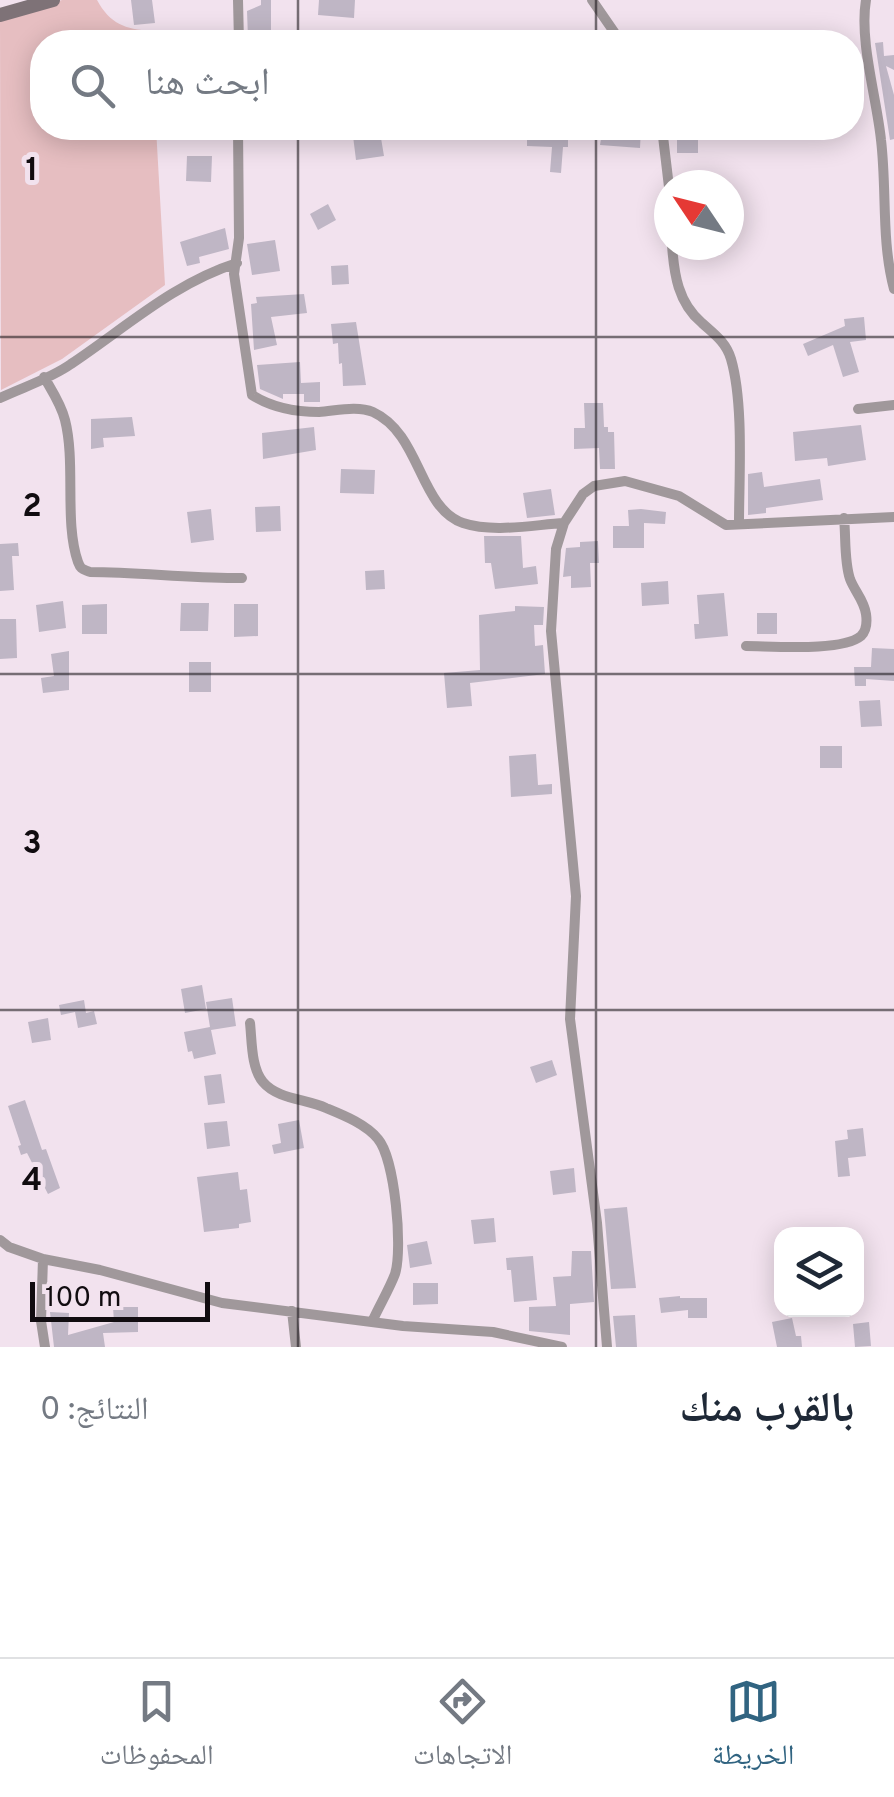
<!DOCTYPE html>
<html lang="ar">
<head>
<meta charset="utf-8">
<style>
  :root { --surface:#fff; --page:#f2f2f3; --text:#1f2937; --muted:#747a83; --line:#e0e1e3; --accent:#316481 }
  body { margin:0; font-family:Overpass,"Noto Naskh Arabic",sans-serif; background:var(--page); color:var(--text); direction:rtl }
  .controls { position:absolute; right:30px; bottom:30px; display:grid; overflow:hidden; border-radius:20px; box-shadow:0 5px 25px #0003 }
  .controls button { width:90px; height:90px; display:grid; place-items:center; padding:0; border:0; border-bottom:2px solid var(--line); background:var(--surface); color:var(--text); font:50px sans-serif }
  .compass { position:absolute; left:654px; top:170px; width:90px; height:90px; border-radius:50%; background:var(--surface); box-shadow:0 5px 25px #0003; rotate:305deg }
  .scale { position:absolute; left:30px; bottom:25px; width:180px; box-sizing:border-box; padding-left:10px; border:5px solid #110c10; border-top:0; font-size:28px; line-height:35px; white-space:nowrap; color:#110c10; -webkit-text-stroke:8px #f2e2ee; paint-order:stroke }
  .list { margin:0; padding:0; list-style:none }
  h2 { display:flex; justify-content:space-between; align-items:center; height:130px; margin:0; padding:0 40px; font-size:42px }
  h2 small { font-size:32px; font-weight:400; color:var(--muted) }
  .icon { flex:none; width:55px; height:55px; fill:none; stroke:currentColor; stroke-width:2; stroke-linecap:round; stroke-linejoin:round }
  .map { position:relative; flex:none; width:894px; height:1347px; overflow:hidden; direction:ltr }
  .search { position:absolute; background:var(--surface); box-shadow:0 5px 25px #0003; left:30px; right:30px; top:30px; height:110px; display:flex; align-items:center; gap:25px; box-sizing:border-box; padding:0 35px; border-radius:40px; color:var(--muted); font-size:38px }
  .sheet { height:310px; background:var(--surface) }
  nav { display:flex; justify-content:space-around; align-items:center; box-sizing:border-box; height:140px; border-top:2px solid var(--line); background:var(--surface); font-size:28px; color:var(--muted) }
  nav a { display:grid; justify-items:center; gap:5px }
  nav .on { color:var(--accent) }
  .map>svg:first-child { display:block }
</style>
</head>
<body>
<div class="map">
<svg width="894" height="1347" viewBox="0 0 894 1347">
  <rect width="100%" height="100%" fill="#f2e2ee"/>
  <path fill="#e6bec1" d="M62 0H97C110 24 125 29 151 31L152 42H42V128H156L165 285 62 359 1 390 0 20Z"/>
  <path fill="#bfb6c5" d="M131 0H152L155 23 134 25Z
    M261 0H271V38H248L247 11 261 5Z
    M319 0H355L354 18 318 15Z
    M883 42 884 56 894 55V70L886 66 894 95V139L890 140 875 43Z
    M527 128H641L640 148 600 145 601 139 568 138V147H563L561 173 550 172 552 147 527 146Z
    M380 132 384 156 356 160 353 136Z
    M677 135H698V153H677Z
    M187 156H212L211 182 186 181Z
    M328 204 336 220 318 230 310 214Z
    M225 228 229 249 199 257 200 263 187 266 180 242Z
    M275 240 280 271 252 275 247 244Z
    M348 265 349 284 332 285 331 266Z
    M304 294 307 313 271 317 277 345 254 350 251 304 257 303 256 297Z
    M864 317 866 340 850 342 859 372 843 377 833 345 808 356 803 344 845 326 844 319Z
    M356 322 366 385 343 386 342 363 339 364 338 343 333 344 331 324Z
    M300 362 301 383 320 382V402H304V394H283V399L260 389 257 365Z
    M584 403H603L604 427H608V432H614L615 469H600L599 448 574 449V428H585Z
    M132 417 135 436 103 438 104 447 91 449V419Z
    M861 425 866 460 828 466 827 458 795 461 793 432Z
    M314 427 316 450 263 459 262 433Z
    M341 469 375 470 374 494 340 493Z
    M762 472 764 487 820 479 823 500 766 508V513L748 515V474Z
    M551 489 555 515 527 518 523 493Z
    M280 506 281 531 256 532 255 507Z
    M211 509 214 540 191 543 187 512Z
    M641 509 666 512 665 524 644 523V548H613V526H629L628 510Z
    M484 536H521L523 568 536 566 538 584 495 589 491 563H485Z
    M598 541 599 563H590L591 587 571 588V576L563 577 566 548 580 547V542Z
    M18 543 19 556H12L14 590 0 591V544Z
    M384 570 385 589 366 590 365 571Z
    M668 581 669 604 642 606 641 583Z
    M724 593 728 636 695 639 694 624H699L697 595Z
    M63 601 66 628 39 632 36 605Z
    M181 603H209L208 631H180Z
    M107 604V634H82V605Z
    M234 604H258V636L234 637Z
    M515 606 544 607 543 625H534L535 646 543 645 545 674 470 683 472 706 447 708 444 673 480 670 479 615 515 611Z
    M757 613H777V634H757Z
    M0 619H16L17 658 0 659Z
    M872 648 894 649V681L866 679V686H855L854 667H871Z
    M69 651V690L43 693 41 678 54 676 51 654Z
    M189 662H211V692H189Z
    M880 700 882 726 861 727 859 701Z
    M820 746H842V768H820Z
    M536 754 538 785 552 784V794L511 797 509 756Z
    M202 985 206 1009 185 1013 181 989Z
    M232 998 236 1026 211 1030 216 1054 194 1059 192 1051 188 1052 184 1032 210 1027 206 1002Z
    M84 1000 86 1013 94 1011 97 1024 78 1028 75 1012 61 1015 59 1005Z
    M48 1018 51 1040 32 1043 28 1022Z
    M552 1060 557 1075 536 1083 530 1067Z
    M221 1074 225 1103 208 1105 204 1076Z
    M25 1100 42 1150 46 1149 60 1188 48 1194 27 1153 21 1155 18 1146 21 1145 8 1106Z
    M299 1120 304 1148 274 1154 272 1145 281 1143 278 1124Z
    M227 1121 230 1146 207 1149 204 1123Z
    M863 1128 866 1156 848 1158 850 1176 838 1177 835 1141 848 1139 847 1130Z
    M574 1168 576 1192 553 1195 550 1171Z
    M238 1172 240 1190 247 1189 251 1222 239 1224V1228L204 1232 197 1177Z
    M627 1207 636 1288 611 1289 604 1209Z
    M494 1218 496 1242 474 1244 471 1220Z
    M427 1241 432 1264 410 1268 407 1245Z
    M572 1251H591L594 1302 570 1304V1335L529 1331V1307L556 1306 553 1277 571 1276Z
    M533 1256 537 1300 514 1302 511 1270H507L506 1258Z
    M413 1283H438V1304L413 1305Z
    M680 1296V1298H707V1318H688V1310L661 1313 659 1298Z
    M113 1307H138V1332L103 1333 105 1347H54L50 1312 69 1313 68 1335 114 1322Z
    M635 1315 637 1347H616L613 1316Z
    M792 1318 796 1336H801L802 1347H777L772 1322Z
    M869 1322 871 1346 855 1347 853 1324Z"/>
  <g fill="none" stroke-linecap="round" stroke-linejoin="round">
    <path stroke="#a0989b" stroke-width="10" d="M238 0 239 42
      M592 0 621 42
      M866 0C859 41 877 99 881 140 887 190 881 240 894 289
      M238 128 239 238 234 274 252 395C271 407 296 412 319 412 335 411 357 405 373 412 421 434 419 508 463 523 493 533 532 525 564 523
      M662 128 669 187
      M672 245C674 274 678 303 702 323 714 334 726 342 731 359 744 404 739 477 739 524
      M44 377C52 391 61 404 65 420 76 463 64 522 78 562 81 570 83 569 90 572 141 572 191 579 242 578
      M0 398C23 387 50 379 71 364 125 328 174 283 237 263
      M858 409 894 405
      M746 646C771 646 842 652 861 636 867 630 867 621 866 614 864 600 855 592 850 579 844 561 846 537 844 518
      M250 1023C252 1041 251 1068 263 1082 277 1099 306 1099 326 1108 343 1115 366 1124 378 1139 395 1159 403 1249 395 1274 389 1290 379 1306 372 1322
      M0 1240 9 1247 43 1259 100 1270 222 1303 403 1326 493 1332 562 1347
      M43 1259 41 1321 45 1347
      M292 1311 296 1347
      M607 1347 597 1223 570 1019 576 896 551 631 556 549 564 523 583 494 594 486 625 481 679 496 726 525 894 517"/>
    <path stroke="#7e7277" stroke-width="14" d="M0 15 53 0"/>
  </g>
  <path fill="none" stroke="#110c10" stroke-width="2.5" stroke-opacity="0.55" d="M298 0V42M596 0V42M298 128V1347M596 128V1347M0 337H894M0 674H894M0 1010H894"/>
  <g font-size="32" text-anchor="middle" font-weight="bold" fill="#110c10" stroke="#f2e2ee" stroke-width="10" stroke-linejoin="round" paint-order="stroke">
    <text x="32" y="180">1</text>
    <text x="32" y="516">2</text>
    <text x="32" y="853">3</text>
    <text x="32" y="1190">4</text>
  </g>
</svg>
<div class="controls">
<button><svg class="icon" aria-label="layers" viewBox="0 0 24 24"><path d="M12 4l9 5-9 5-9-5zM3 14l9 5 9-5"/></svg></button>
</div>
<svg class="compass" viewBox="-18 -18 36 36"><path d="M0-13l5 13h-10z" fill="#e53935"/><path d="M0 13l5-13h-10z" fill="#747a83"/></svg>
<div class="scale">100 m</div>
<div class="search"><svg class="icon" aria-label="search" viewBox="0 0 24 24"><circle cx="10" cy="10" r="6"/><path d="M15 15l6 6"/></svg>ابحث هنا</div>
</div>
<section class="sheet">
<h2>بالقرب منك<small>النتائج: 0</small></h2>
<ul class="list">
</ul>
</section>
<nav>
<a class="on"><svg class="icon" aria-label="map" viewBox="0 0 24 24"><path d="M3 6l6-2 6 2 6-2v14l-6 2-6-2-6 2zM9 4v14M15 6v14"/></svg>الخريطة</a>
<a><svg class="icon" aria-label="directions" viewBox="0 0 24 24"><path d="M12 3l9 9-9 9-9-9zM9 14v-3h6M13 9l2 2-2 2"/></svg>الاتجاهات</a>
<a><svg class="icon" aria-label="saved" viewBox="0 0 24 24"><path d="M7 4h10v16l-5-4-5 4z"/></svg>المحفوظات</a>
</nav>
</body>
</html>
